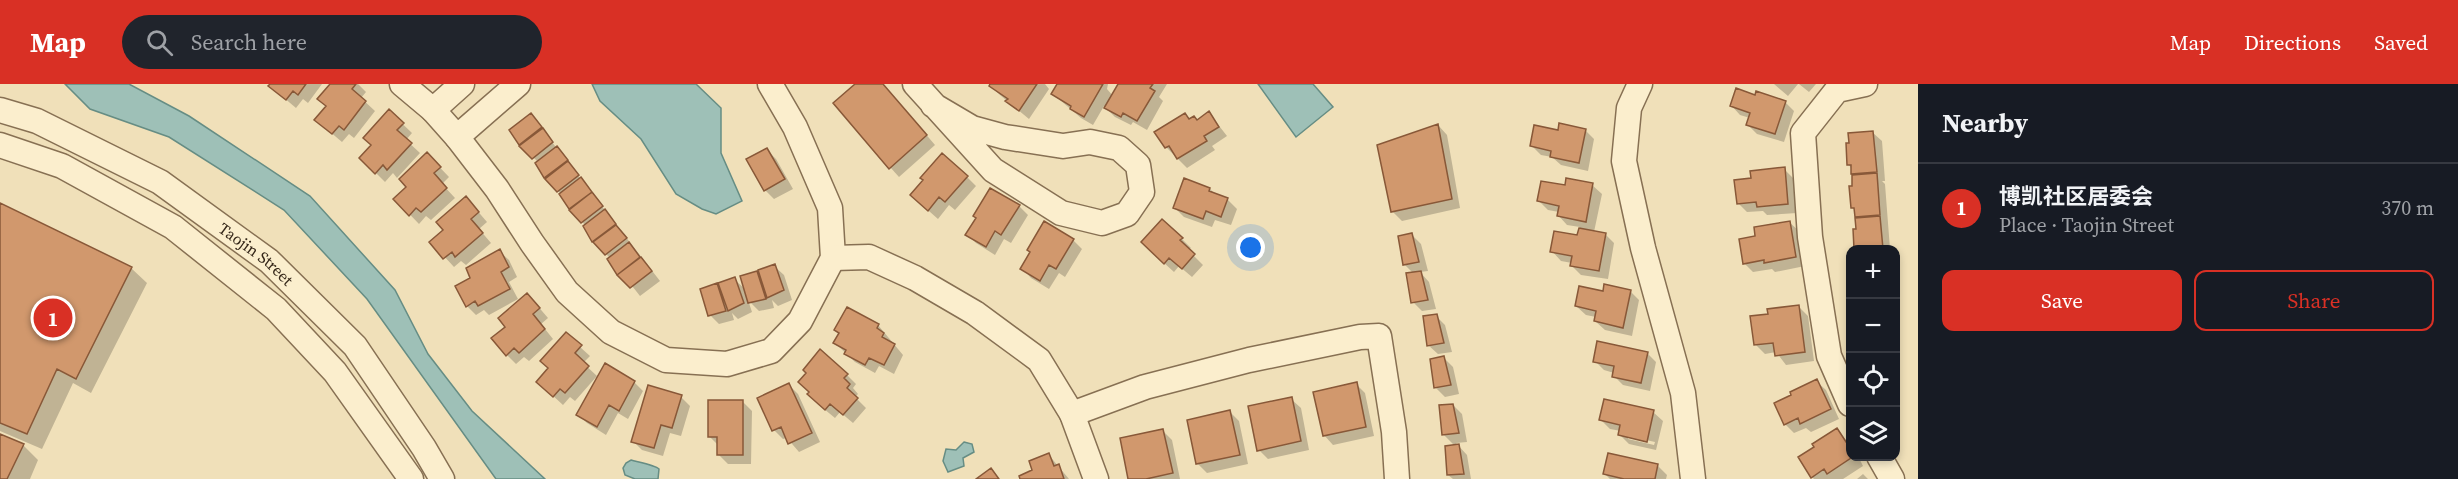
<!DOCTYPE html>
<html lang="en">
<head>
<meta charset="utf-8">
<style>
  :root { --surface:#171b24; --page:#20242c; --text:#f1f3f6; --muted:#9ea1a6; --line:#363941; --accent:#d93025 }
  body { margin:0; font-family:"Source Serif 4","Noto Sans SC",serif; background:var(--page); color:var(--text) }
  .controls { position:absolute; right:18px; bottom:18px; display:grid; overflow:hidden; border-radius:12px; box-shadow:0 3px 9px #0003 }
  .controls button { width:54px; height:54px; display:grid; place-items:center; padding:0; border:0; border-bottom:2px solid var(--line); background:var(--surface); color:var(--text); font:30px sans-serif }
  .you { position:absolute; left:1251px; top:164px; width:21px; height:21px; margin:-15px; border:4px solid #fff; border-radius:50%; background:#1a73e8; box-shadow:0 0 0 9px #1a73e833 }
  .badge { display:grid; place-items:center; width:39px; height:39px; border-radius:50%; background:var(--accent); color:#fff; font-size:20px; font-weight:700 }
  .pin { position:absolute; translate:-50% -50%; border:3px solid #fff; box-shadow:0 2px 6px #0006 }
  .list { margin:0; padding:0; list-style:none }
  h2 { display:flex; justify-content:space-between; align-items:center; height:78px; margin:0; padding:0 24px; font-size:26px }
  h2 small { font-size:20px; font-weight:400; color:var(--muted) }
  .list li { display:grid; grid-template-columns:39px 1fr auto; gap:18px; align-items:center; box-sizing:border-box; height:90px; padding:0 24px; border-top:2px solid var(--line) }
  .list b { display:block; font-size:22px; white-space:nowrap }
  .list p { margin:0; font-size:20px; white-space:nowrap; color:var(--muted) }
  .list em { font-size:20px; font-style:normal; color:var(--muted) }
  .actions { display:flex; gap:12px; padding:18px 24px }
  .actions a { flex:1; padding:14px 0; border:2px solid var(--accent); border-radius:12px; text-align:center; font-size:21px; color:var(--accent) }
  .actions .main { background:var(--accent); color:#fff }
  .icon { flex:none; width:33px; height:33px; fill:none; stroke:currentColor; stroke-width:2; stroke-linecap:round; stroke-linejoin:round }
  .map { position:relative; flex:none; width:1918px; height:395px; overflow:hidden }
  header { display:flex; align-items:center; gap:36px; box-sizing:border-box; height:84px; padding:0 30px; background:var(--accent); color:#fff }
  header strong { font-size:28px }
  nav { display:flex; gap:33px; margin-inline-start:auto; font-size:21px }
  .search { width:420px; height:54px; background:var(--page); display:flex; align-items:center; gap:15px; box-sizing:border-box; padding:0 21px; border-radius:33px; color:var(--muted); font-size:22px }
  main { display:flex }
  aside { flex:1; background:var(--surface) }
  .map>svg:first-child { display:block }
</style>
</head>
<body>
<header>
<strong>Map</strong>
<div class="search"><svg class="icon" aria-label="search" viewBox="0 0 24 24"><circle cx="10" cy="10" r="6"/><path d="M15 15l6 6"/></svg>Search here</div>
<nav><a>Map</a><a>Directions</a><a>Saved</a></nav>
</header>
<main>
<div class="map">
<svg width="1918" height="395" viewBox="0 0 1918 395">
  <rect width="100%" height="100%" fill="#f0e0b9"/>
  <path fill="#9ec0b7" stroke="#668d84" stroke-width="1.5" d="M65 0H129L189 32 310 112 395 206 428 270 472 327 545 395H496L367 215 284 126 169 53 90 25Z
    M592 0H696L721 24V69L742 117 716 130 702 125 676 110 641 55 600 17Z
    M1258 0H1313L1333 23 1296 53Z
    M964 358 972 360 974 368 963 374 964 382 948 388 943 377 946 365 956 366Z
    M631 376C638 378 655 381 659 385L658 395H635L625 391 623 384 626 379Z"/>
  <path fill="#0003" fill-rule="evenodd" d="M272 0H322L308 19 303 15 296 24 270 2Z
    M332 0H358L366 8 361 14 375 27 354 54 349 50 342 58 316 36 327 23Z
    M857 0H883L935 61 899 93 890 83Z
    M992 0H1045L1049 5 1029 35 1000 11 991 2Z
    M1059 0H1108L1107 5 1113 12 1120 0H1167L1159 13 1163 17 1147 46 1133 38 1131 41 1115 33 1104 22 1093 41 1081 34 1053 10Z
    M1774 0H1798L1788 12Z
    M1799 0H1816L1809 8Z
    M1756 13 1785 18 1794 27 1784 58 1757 50 1747 40 1750 34 1740 31 1731 21Z
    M389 27 412 49 406 56 420 69 397 94 393 89 385 98 361 74 372 61Z
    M1209 29 1227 52 1212 62 1215 66 1187 84 1166 63 1190 36 1197 37Z
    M531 31 660 197 640 212 610 174 594 158 586 142 570 125 561 110 546 94 538 78 521 61 511 46Z
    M1438 41 1447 51 1460 124 1402 137 1393 128 1379 62Z
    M1585 46 1594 55 1588 87 1561 81 1552 73 1541 71 1532 62 1559 48Z
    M1872 48 1882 57 1885 97H1882L1885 100 1890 165H1856L1854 146H1858L1857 133 1856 127 1852 123 1856 92 1849 81Z
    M767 66 776 75 793 105 774 115 765 106Z
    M427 70 449 93 442 100 455 114 431 136 426 132 419 140 395 115 408 103Z
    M1784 85 1793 94 1797 129 1767 131 1763 127 1747 128 1738 119 1753 96Z
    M967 93 976 102 955 126 949 121 938 135 921 120Z
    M1592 101 1602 110 1594 148 1605 150 1614 159 1608 195 1581 191 1572 182V179L1561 177 1552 167 1579 153 1580 143 1567 141 1558 131 1559 128 1548 126 1539 117 1566 103Z
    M1210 105 1216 111 1228 116 1237 125 1231 141 1215 136 1212 143 1184 133 1175 124Z
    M0 121 131 184 147 199 91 309 73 299 42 365 0 347Z
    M1019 122 1028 131 1011 159 1004 155 995 171 976 159 967 150Z
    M475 124 487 138 479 145 491 159 466 181 461 177 454 183 431 158Z
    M1789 138 1799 147 1805 182 1775 188 1772 185 1753 188 1744 179 1757 154Z
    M1412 151 1421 160 1428 187 1420 188 1429 198 1436 225 1422 227 1413 218 1414 190 1404 180Z
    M1182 155 1191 164 1188 166 1203 181 1192 193 1179 182 1174 188 1152 168Z
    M1073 156 1082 165 1065 193 1059 189 1049 205 1031 194 1022 184Z
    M499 167 509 176 517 193 509 198 518 215 489 231 484 226 476 231 467 222 472 194Z
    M774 182 784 191 792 216 778 222 772 216 774 224 759 227 748 216 752 228 738 235 732 229 734 236 719 240 710 231 717 201 723 207 734 195 746 206 756 188 763 194Z
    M1630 207 1639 216 1632 252 1605 246 1595 237 1596 233 1586 231 1576 222 1604 209Z
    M536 220 548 234 541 240 553 255 529 277 524 273 516 280 507 271Z
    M1798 222 1808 232 1814 277 1786 281 1776 268 1765 270 1756 261 1769 231Z
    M1896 226 1899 268H1896Z
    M1436 232 1445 241 1452 268 1438 270 1428 261Z
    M878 241 903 271 894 290 879 282 875 289 855 278 835 259 840 250 836 246Z
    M580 263 590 272 583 279 597 292 575 317 570 313 563 321 538 298Z
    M1647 269 1656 278 1650 307 1623 301 1614 292V289L1604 286 1595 277Z
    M1444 274 1453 283 1459 310 1445 313 1436 304Z
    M847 291 856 300 853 304 858 310 855 313 866 324 853 339 840 328 835 334 818 320Z
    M1816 297 1826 306 1839 335 1811 348 1806 344 1794 349 1785 340Z
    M634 298 643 307 628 335 618 329 606 351 587 339 578 330Z
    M1356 300 1365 309 1374 352 1333 361 1324 351Z
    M789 301 798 310 820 358 799 368 787 354 783 355 774 346Z
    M681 313 690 322 681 352 670 349 663 372 642 366 633 357Z
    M1291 315 1301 324 1309 366 1268 375 1259 366Z
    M743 318 752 327 751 380H728L718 370V361L709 352Z
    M1453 321 1462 330 1467 358 1456 359 1467 371 1471 395H1453L1448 391 1455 362 1443 350Z
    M1230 328 1239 337 1248 380 1207 389 1197 379Z
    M1653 328 1663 337 1656 366 1629 360 1620 351 1621 347 1610 345 1601 336ZM1628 352 1655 358 1654 361 1628 355Z
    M1837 345 1850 361V372H1858L1863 382 1843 395H1814L1812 393Z
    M1163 347 1172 356 1180 395H1130Z
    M0 351 23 361 38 376 30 395H0Z
    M1048 370 1069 395H1022L1034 387Z
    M1657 381 1667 391 1666 395H1610L1605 390Z
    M1863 390 1868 395H1857Z"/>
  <path fill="#d1986d" stroke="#885838" stroke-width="1.5" d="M270 0H306L298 11 293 7 286 16 268 2Z
    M330 0H356L352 5 366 17 344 46 339 42 332 50 314 36 326 22 317 15Z
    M855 0H883L927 51 889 85 833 19Z
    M990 0H1037L1019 27 1005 17 1008 15 989 2Z
    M1057 0H1103L1084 33 1070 25 1071 22 1051 10Z
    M1118 0H1153L1150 4 1155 7 1137 37 1123 29 1121 33 1104 24Z
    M1736 4 1755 11 1756 7 1786 17 1775 50 1746 41 1750 29 1730 22Z
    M389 25 404 39 397 46 412 59 387 86 383 81 375 90 359 74 371 61 363 54Z
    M1209 27 1219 43 1204 52 1207 57 1177 75 1169 62 1165 64 1154 48 1185 29 1189 35 1194 32 1197 36Z
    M531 29 542 43 519 61 509 46Z
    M1559 39 1586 45 1579 79 1550 73 1551 67 1530 62 1534 41 1558 46Z
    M1438 40 1452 115 1391 128 1377 61Z
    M543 44 553 58 532 75 519 62Z
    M1873 47 1877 88 1851 90V81H1847L1846 59H1849L1848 49Z
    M557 62 568 76 544 94 535 79Z
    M767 64 785 95 764 107 746 75Z
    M427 68 441 83 434 89 447 104 421 128 416 124 409 132 393 115 406 103 399 95Z
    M942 69 968 92 945 118 939 113 928 127 910 111 923 96 920 94Z
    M568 77 579 91 557 108 545 95Z
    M1785 83 1788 120 1757 123 1756 118 1737 120 1734 96 1751 94 1750 87Z
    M1877 89 1880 131 1855 133 1854 124H1851L1849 102H1852V91Z
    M581 93 592 108 569 125 559 110Z
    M1184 94 1210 104 1209 107 1228 114 1221 133 1206 127 1203 135 1173 124Z
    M1566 94 1593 99 1586 138 1557 132 1559 122 1537 117 1541 97 1565 101Z
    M990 104 1020 121 1001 151 995 147 986 163 965 151 976 134 973 132Z
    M592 108 603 122 581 139 569 126Z
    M466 112 479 128 471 135 483 149 455 173 452 168 443 175 429 158 443 146 436 138Z
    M0 119 132 183 76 295 57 285 27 350 0 339Z
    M605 125 616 140 592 158 583 142Z
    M1880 132 1883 165H1854L1853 145H1856L1855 134Z
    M1162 135 1183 154 1180 156 1195 170 1182 185 1169 174 1164 180 1141 158Z
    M1044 137 1074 155 1056 185 1049 181 1040 197 1020 185 1030 168 1027 166Z
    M1790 137 1796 173 1764 179V176L1743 180 1739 155 1755 152 1754 143Z
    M616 141 627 154 605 171 593 158Z
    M1579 144 1606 149 1599 187 1570 182 1572 172 1550 168 1554 147 1577 151Z
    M1412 149 1419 178 1403 181 1398 152Z
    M629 158 640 173 617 191 607 175Z
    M500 165 509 183 501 188 510 205 478 222 475 217 466 223 455 202 470 194 466 184Z
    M641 173 652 187 630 204 617 191Z
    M775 180 784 206 767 214 758 186Z
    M757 187 766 215 748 219 740 192Z
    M1421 187 1428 216 1411 219 1406 189Z
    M735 193 744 219 728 227 718 199Z
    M717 199 726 227 708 232 700 205Z
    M1604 200 1631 206 1623 244 1594 237 1596 227 1575 222 1579 202 1603 207Z
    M527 209 540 224 533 230 545 245 519 269 514 264 506 272 491 254 505 243 498 234Z
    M1799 221 1805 268 1775 272 1773 259 1754 261 1750 232 1768 230 1767 225Z
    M847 223 879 240 877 244 884 249 882 253 895 260 884 281 869 274 865 281 844 270 846 266 833 259 839 249 834 246Z
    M1437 230 1444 259 1427 262 1423 232Z
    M566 248 582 261 575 269 589 282 565 309 560 305 553 313 536 298 548 284 540 277Z
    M1597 257 1648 268 1641 299 1612 293 1614 282 1593 278Z
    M820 265 848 290 844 294 850 300 847 304 858 314 843 331 830 320 825 326 807 310 809 308 798 298 806 289 803 286Z
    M1444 272 1451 301 1434 304 1430 275Z
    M605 279 635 297 619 327 609 321 597 343 576 331Z
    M1817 295 1831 325 1800 340 1798 334 1784 341 1774 319 1791 311 1790 308Z
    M1357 298 1366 343 1323 352 1313 308Z
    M789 299 812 349 788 360 781 343 772 347 757 314Z
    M648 301 682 311 672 344 661 341 654 364 631 358Z
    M1292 313 1301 357 1257 367 1248 322Z
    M1604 315 1654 326 1647 358 1618 351 1620 341 1599 336Z
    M708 316H743V371H717V353H708Z
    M1453 320 1459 349 1442 351 1439 321Z
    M1230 326 1240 371 1196 380 1187 336Z
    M1837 344 1850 364V372H1854L1827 390 1824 385 1811 394 1798 373 1814 363 1812 360Z
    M1163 345 1173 389 1146 395H1128L1120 354Z
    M0 350 24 360 7 395H0Z
    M1459 360 1464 390 1447 391 1445 362Z
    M1049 369 1054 382 1059 380 1064 395H1020L1019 392 1032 386 1029 377Z
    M1608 369 1658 380 1655 395H1624L1603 390Z
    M991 384 999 395H976Z"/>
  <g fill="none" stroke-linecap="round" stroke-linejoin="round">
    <defs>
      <g id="minor">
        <path d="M402 0 433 26 462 0"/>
        <path d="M915 0 993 86 1061 129 1102 139 1127 130 1142 108 1138 81 1119 64 1090 58 1063 62 1005 53 972 44 933 21"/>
        <path d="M1640 0 1629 24 1624 77 1643 164 1683 309 1693 395"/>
        <path id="s1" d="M0 26 37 37 160 98 269 177 355 262 424 364 442 395"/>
        <path d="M433 26 457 53 518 0"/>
        <path d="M457 53 497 105 532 159 567 208 611 248 666 276 727 280 771 267 800 237 833 174 830 124 795 43 770 0"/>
        <path d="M0 61 62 82 173 143 276 225 335 288 411 395"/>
        <path d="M833 174 869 173 915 194 975 229 1039 276 1072 330 1096 395"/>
        <path d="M1850 320 1829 272 1810 153 1803 49 1837 6 1865 0"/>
        <path d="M1072 330 1145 303 1249 276 1360 253 1379 252 1394 348 1397 395"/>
        <path d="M1879 372 1892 395"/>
      </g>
    </defs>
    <use href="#minor" stroke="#877053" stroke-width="27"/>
    <use href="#minor" stroke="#fbeecd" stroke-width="24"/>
  </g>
  <g text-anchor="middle" stroke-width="4.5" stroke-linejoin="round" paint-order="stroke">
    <g font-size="16" fill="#352719" stroke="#f7ebc9">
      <text dy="6" stroke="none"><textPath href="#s1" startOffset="296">Taojin Street</textPath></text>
    </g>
  </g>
</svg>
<div class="controls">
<button>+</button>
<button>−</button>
<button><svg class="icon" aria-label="locate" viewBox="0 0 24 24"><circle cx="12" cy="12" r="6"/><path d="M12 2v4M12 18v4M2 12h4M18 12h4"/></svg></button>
<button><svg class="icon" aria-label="layers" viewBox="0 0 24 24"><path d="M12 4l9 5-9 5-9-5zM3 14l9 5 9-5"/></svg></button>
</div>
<div class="you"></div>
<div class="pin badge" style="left:53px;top:234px">1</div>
</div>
<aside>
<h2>Nearby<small></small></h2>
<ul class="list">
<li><span class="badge">1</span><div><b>博凯社区居委会</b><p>Place · Taojin Street</p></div><em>370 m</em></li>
</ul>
<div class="actions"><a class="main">Save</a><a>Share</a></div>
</aside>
</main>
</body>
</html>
